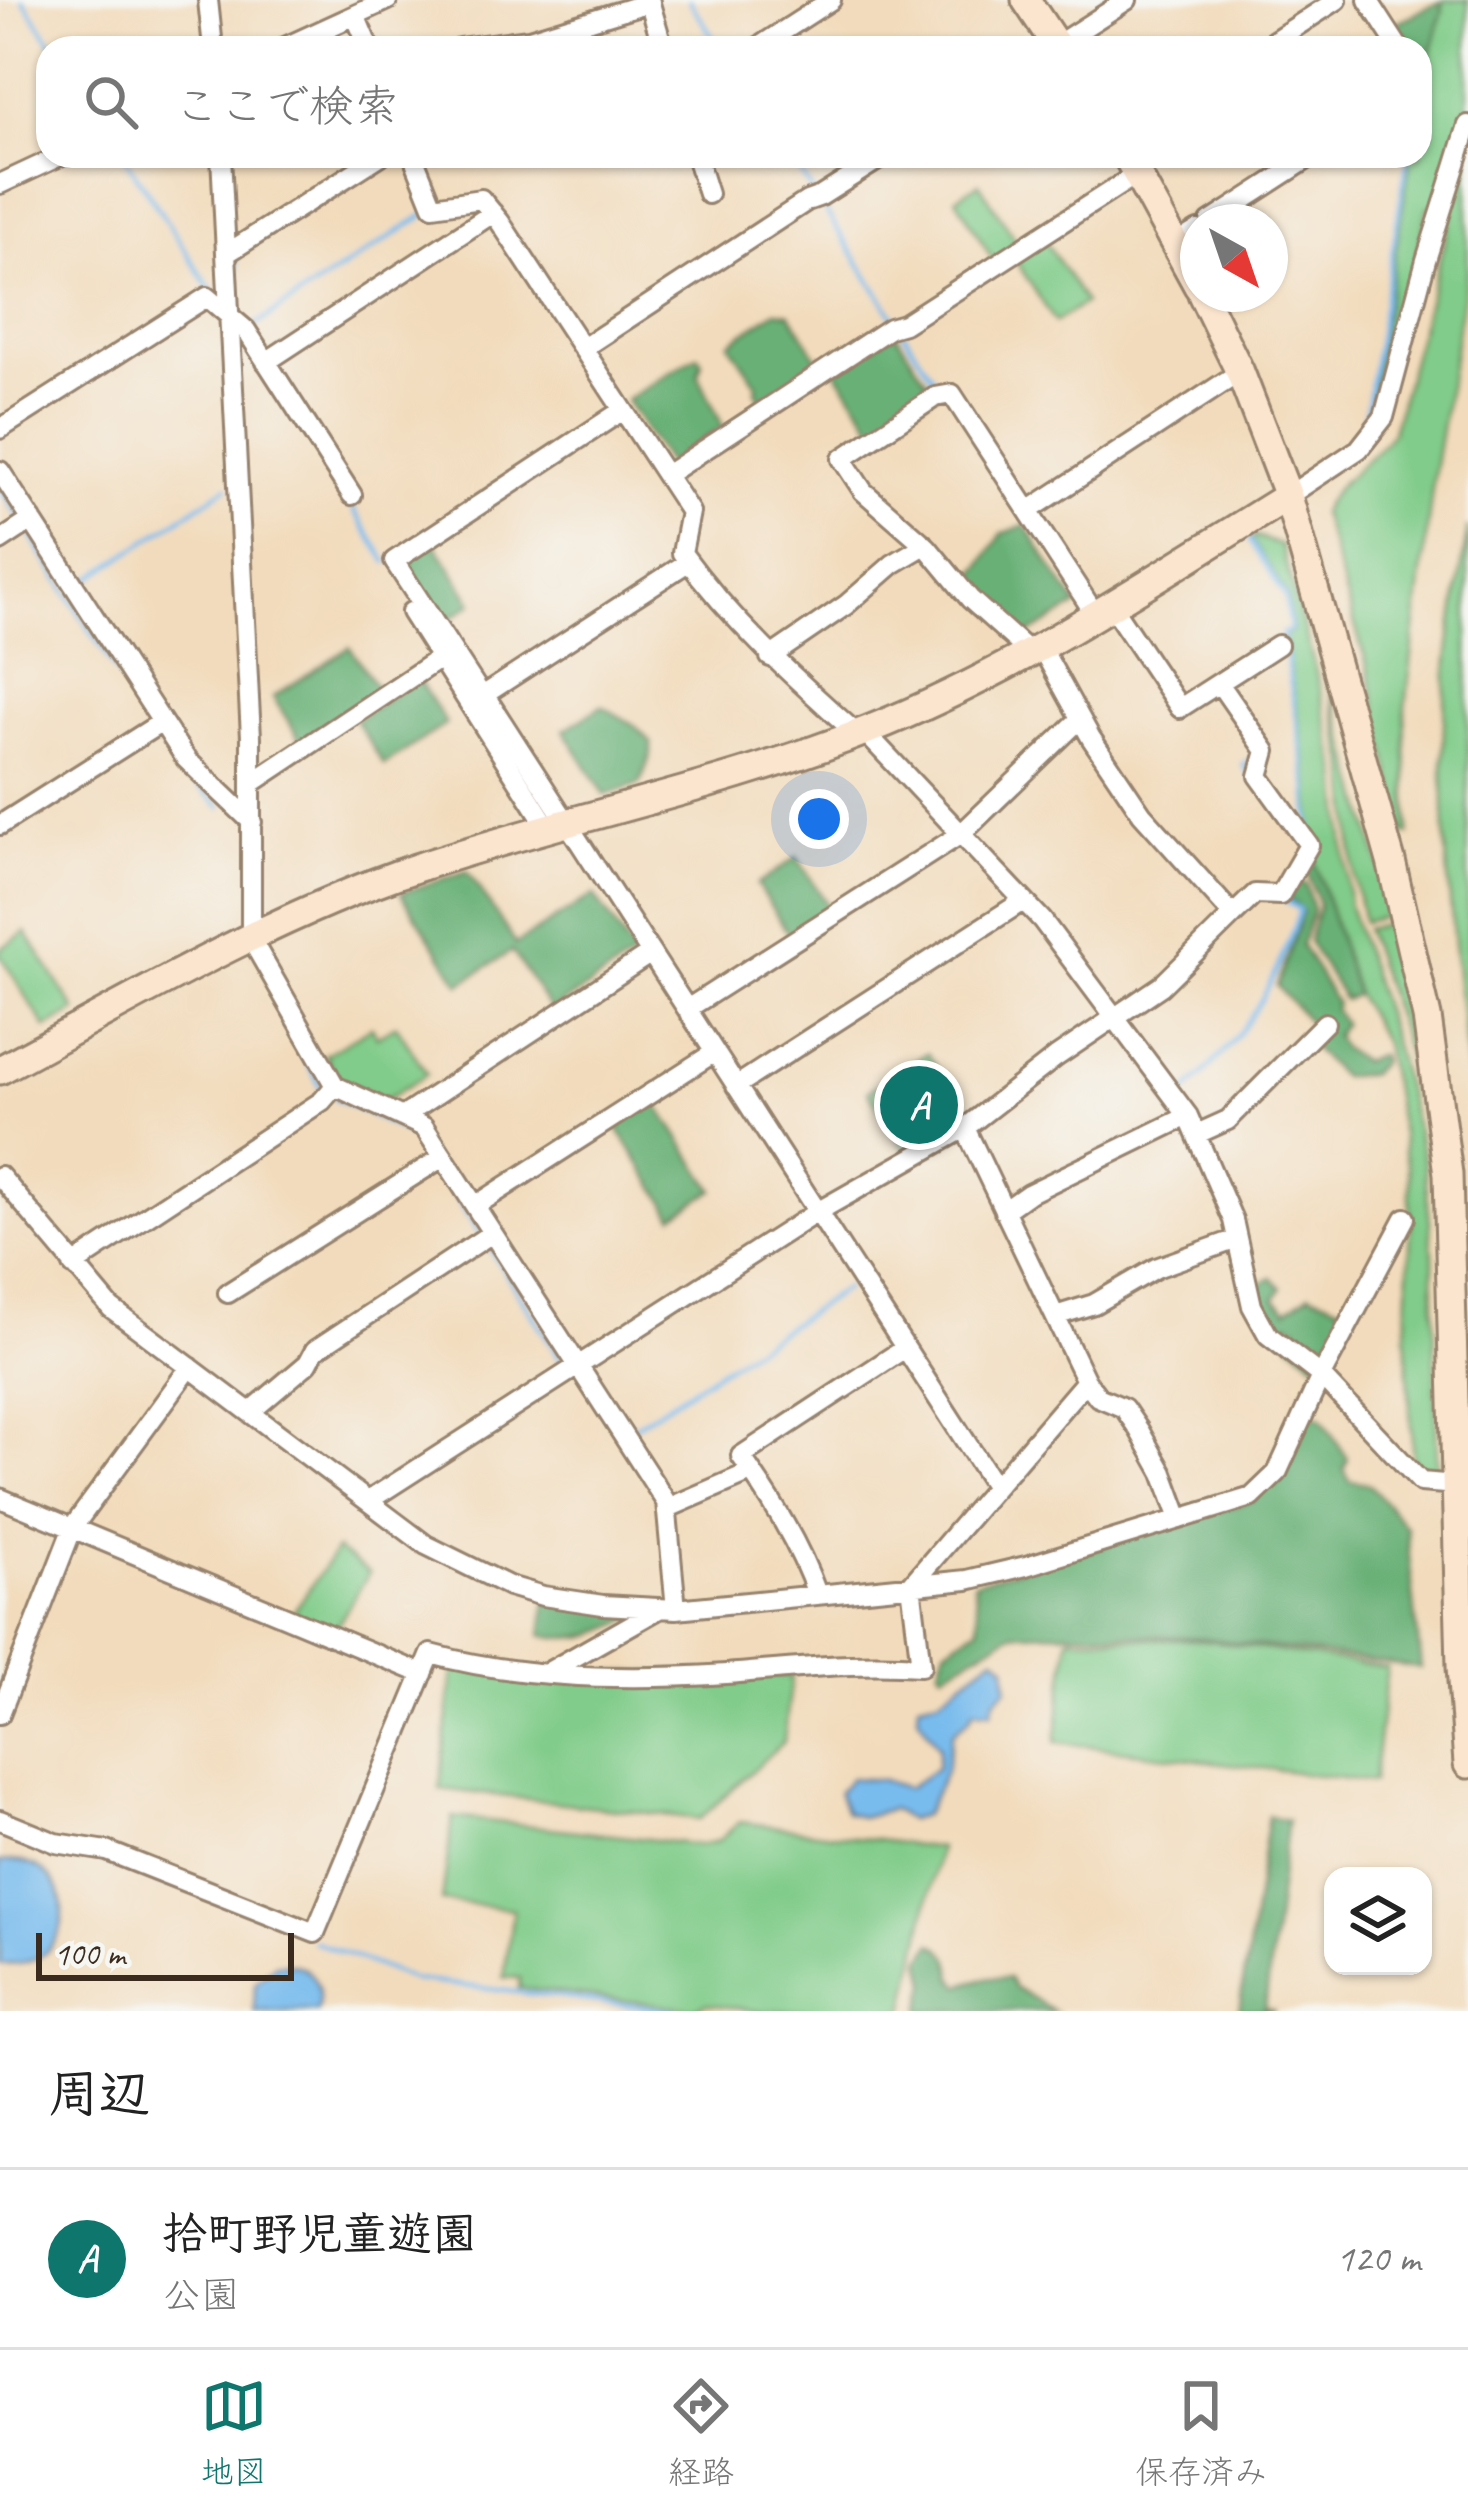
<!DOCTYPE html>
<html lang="ja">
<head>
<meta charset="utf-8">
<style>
  :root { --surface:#fff; --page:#f2f2f2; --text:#222; --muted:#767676; --line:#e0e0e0; --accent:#0f766e }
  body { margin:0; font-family:Caveat,"Klee One",sans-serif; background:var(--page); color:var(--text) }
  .controls { position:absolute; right:36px; bottom:36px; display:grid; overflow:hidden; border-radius:24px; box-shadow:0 3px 9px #0004 }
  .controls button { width:108px; height:108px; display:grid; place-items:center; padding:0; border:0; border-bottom:3px solid var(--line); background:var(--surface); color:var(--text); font:60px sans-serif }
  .compass { position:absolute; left:1180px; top:204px; width:108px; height:108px; border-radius:50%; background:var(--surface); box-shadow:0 3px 9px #0004; rotate:140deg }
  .scale { position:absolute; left:36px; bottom:30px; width:258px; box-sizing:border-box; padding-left:12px; border:6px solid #3b2a1e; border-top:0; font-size:33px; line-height:42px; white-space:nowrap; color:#3b2a1e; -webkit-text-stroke:9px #f6f6f2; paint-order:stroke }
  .you { position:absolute; left:819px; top:819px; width:42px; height:42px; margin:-30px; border:9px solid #fff; border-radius:50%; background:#1a73e8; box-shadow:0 0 0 18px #1a73e833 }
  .badge { display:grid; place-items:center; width:78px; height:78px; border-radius:50%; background:var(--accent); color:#fff; font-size:39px; font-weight:700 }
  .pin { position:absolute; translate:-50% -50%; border:6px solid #fff; box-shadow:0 3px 12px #0006 }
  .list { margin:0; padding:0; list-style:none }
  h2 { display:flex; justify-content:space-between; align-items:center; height:156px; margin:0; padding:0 48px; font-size:51px }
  h2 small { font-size:39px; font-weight:400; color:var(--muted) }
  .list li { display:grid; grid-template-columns:78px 1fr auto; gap:36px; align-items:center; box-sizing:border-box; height:180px; padding:0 48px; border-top:3px solid var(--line) }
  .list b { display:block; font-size:45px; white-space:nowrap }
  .list p { margin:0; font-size:39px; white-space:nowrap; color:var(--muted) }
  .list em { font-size:39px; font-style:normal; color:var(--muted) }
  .icon { flex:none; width:66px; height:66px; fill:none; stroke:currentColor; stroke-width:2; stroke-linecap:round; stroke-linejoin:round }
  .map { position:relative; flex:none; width:1468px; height:2011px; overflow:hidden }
  .search { position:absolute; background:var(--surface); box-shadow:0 3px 9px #0004; left:36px; right:36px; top:36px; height:132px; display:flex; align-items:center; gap:30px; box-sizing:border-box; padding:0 42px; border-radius:36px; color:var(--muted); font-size:45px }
  .sheet { height:336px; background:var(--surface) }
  nav { display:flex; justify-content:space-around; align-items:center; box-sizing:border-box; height:168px; border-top:3px solid var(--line); background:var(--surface); font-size:33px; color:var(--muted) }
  nav a { display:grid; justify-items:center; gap:6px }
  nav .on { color:var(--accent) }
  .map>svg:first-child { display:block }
</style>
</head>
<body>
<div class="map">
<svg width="1468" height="2011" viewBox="0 0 1468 2011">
  <rect width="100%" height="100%" fill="#f6f6f2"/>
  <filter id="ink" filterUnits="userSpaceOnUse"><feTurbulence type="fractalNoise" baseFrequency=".00833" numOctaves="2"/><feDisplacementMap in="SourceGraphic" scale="24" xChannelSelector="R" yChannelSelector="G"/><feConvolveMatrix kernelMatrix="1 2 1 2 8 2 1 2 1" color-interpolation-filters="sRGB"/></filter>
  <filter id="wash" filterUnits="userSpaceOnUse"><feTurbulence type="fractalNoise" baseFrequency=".004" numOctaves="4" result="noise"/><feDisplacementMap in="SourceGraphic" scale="48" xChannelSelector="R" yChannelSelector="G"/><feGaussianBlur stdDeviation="2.7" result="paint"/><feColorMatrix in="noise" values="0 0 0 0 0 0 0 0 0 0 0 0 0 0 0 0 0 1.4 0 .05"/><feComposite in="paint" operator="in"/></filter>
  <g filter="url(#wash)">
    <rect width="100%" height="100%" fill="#f2dbbc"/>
    <path fill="#81cc8a" stroke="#5e7b54" stroke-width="3" d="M1444 0H1468V104L1439 208 1428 207 1385 391 1367 428 1411 156H1420V98Z
      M1468 155V267L1435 465 1405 713 1409 834H1404L1367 665 1321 513C1334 480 1371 463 1392 432Z
      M979 183 1019 245 994 262 956 198Z
      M1044 239 1085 303 1055 322 1014 258Z
      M1468 527V1075C1454 942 1435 807 1447 672 1451 624 1461 575 1468 527Z
      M1255 536 1281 546 1315 668 1339 773 1349 906 1393 1041 1424 1159 1433 1254 1437 1465 1425 1475 1413 1463 1406 1334 1411 1225 1409 1177 1384 1043 1356 994 1313 857 1310 785 1284 636 1292 631 1287 595 1251 538Z
      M1326 669 1394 915 1363 922 1354 877 1348 773Z
      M1395 922 1416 1016 1434 1151 1402 1035 1365 929Z
      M26 932 76 1011 46 1028 0 955V949Z
      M396 1025 427 1074 385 1100 338 1080 325 1055 371 1027 377 1037Z
      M927 1053 970 1118 908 1154 868 1091Z
      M336 1550 369 1573 335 1629 292 1614Z
      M1069 1637 1204 1640 1387 1668 1373 1782 1056 1742Z
      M453 1668 792 1676 784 1741 700 1819 440 1789Z
      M453 1817 700 1845 718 1841 740 1822 939 1848 905 2011H758L705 2004 695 2009 519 1988 520 1978 504 1977 513 1909 442 1901Z"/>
    <path fill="#68b076" stroke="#526d4a" stroke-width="3" d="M1440 2 1443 10 1424 80 1420 74V48H1403L1389 26Z
      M776 311 790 313 823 367 763 406 756 391 757 384 729 343Z
      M895 332 935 393 877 432 835 369Z
      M698 355 702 362 698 374 723 427 667 464 626 400Z
      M1025 525 1077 606 1023 638 968 585 1002 534Z
      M433 540 473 603 440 626 399 562Z
      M350 647 380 693 302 743 273 697Z
      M418 679 446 724 384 765 355 720Z
      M602 706 633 724 651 742V754L640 784 605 795 564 730Z
      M797 857 832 912 791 938 757 885Z
      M1313 857 1356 994 1344 1000 1308 941 1319 905 1305 866Z
      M467 871 516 944 594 895 635 956 551 1011 512 951 460 984 401 893Z
      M1298 881 1306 885 1313 910 1301 944 1336 1004 1334 1009 1343 1023 1335 1036 1342 1048 1363 1062 1379 1055 1382 1061 1370 1074 1341 1077 1310 1045 1313 1027 1277 986 1303 911 1287 897Z
      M652 1096 714 1190 674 1216 613 1121Z
      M1272 1278 1282 1288 1275 1298 1287 1310 1310 1293 1350 1310 1324 1361 1315 1362 1291 1343 1298 1327 1289 1322 1280 1333 1275 1330 1257 1296 1260 1284Z
      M1310 1414 1321 1417 1348 1459 1343 1469 1350 1481 1369 1484 1406 1527 1421 1668 1204 1638 1070 1632 1013 1633 943 1673 939 1669 946 1648 979 1627 974 1582 1254 1500Z
      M546 1602 642 1613C604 1633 582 1643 542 1635Z
      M1268 1816 1287 1820 1265 2009 1275 2011H1239Z
      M932 1943C949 1951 952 1960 953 1978L960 1985 986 1978H1009L1014 1987 1054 2011H921L927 1982 922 1961Z"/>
    <path fill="#78bbed" stroke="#5a7286" stroke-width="3" d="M995 1656 1006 1665 1007 1688 995 1699 992 1711 974 1709 969 1719 952 1733 946 1770 925 1814 909 1820 891 1809 861 1817 846 1812 838 1792 851 1778 883 1780 908 1788 937 1768 939 1748 918 1716 919 1702 939 1698Z
      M0 1862C83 1851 85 1973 0 1964Z
      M276 1964C307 1960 325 1981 317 2011H254L255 1983Z"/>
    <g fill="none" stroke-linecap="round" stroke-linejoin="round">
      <path stroke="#78bbed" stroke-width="4.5" d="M23 0 55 48
        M689 0 720 48
        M124 156 213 293
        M790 156 812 191
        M821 204 896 320
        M236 259 237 295
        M251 328 426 214
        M904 333 940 388
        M1365 418 1408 156
        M0 488 20 519
        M348 501 387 562
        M28 531 149 723
        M1250 540 1285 596 1290 630 1282 634 1308 785 1311 835
        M82 584 227 487
        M157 735 176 764 221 807
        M526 776 546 807
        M1253 779 1243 765 1258 753
        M281 1015 322 1089
        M1184 1094C1247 1031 1271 995 1300 910L1284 900
        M335 1098 418 1138 430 1156
        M438 1168 479 1233
        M488 1246 565 1365
        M630 1429 846 1288
        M94 1858 168 1885
        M313 1941 414 1980 676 2011"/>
    </g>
  </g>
  <g filter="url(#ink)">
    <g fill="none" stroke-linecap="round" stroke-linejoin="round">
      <defs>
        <path id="street" d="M208 0 213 48
          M649 0 663 48
          M1368 0 1399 48
          M355 15 369 48
          M283 48 388 0
          M460 48 529 39 650 2
          M757 48 831 0
          M1052 48 1127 0
          M1263 48 1337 0
          M221 156 251 737V939L335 1086 424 1127 666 1502 676 1609
          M413 156 433 206 481 199 500 222 690 512 682 553C733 623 793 677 857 734
          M696 156 708 194
          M0 184 60 156
          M1210 222 1312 156
          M1177 243 1198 230
          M226 254 380 156
          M583 348 807 201 821 196 884 156
          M266 362 493 213
          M0 429 207 297 246 330 352 495
          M0 471 186 759 252 822
          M666 475 890 328 904 324 1137 174
          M1288 496 1359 449 1384 417 1426 260 1468 125
          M1028 511 1240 372
          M0 541 32 520
          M1111 605 1180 708 1278 645
          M411 612 549 829
          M1030 653 970 599 927 547 863 491 842 459 935 397 952 394 1095 614
          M770 657 846 605 893 564 925 545
          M1219 683 1266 751 1259 776 1309 845 1280 895 1255 894 1233 915
          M484 694 995 1487
          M482 696 394 561 623 410
          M470 704 688 562
          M865 732 1042 920 1188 1116 1233 1220 1252 1306 1268 1335 1321 1376 1421 1482 1456 1485
          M252 783 440 658
          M0 825 162 722
          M687 1009 961 834 1080 719
          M736 1086 1023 901
          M402 1117 651 953
          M1197 1134 1228 1120 1325 1023
          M0 1176 111 1308 426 1545 509 1586 543 1596 603 1605 676 1609 967 1580 1026 1566 1252 1497 1277 1473 1321 1376 1405 1218
          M475 1206 715 1052
          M1004 1211 1028 1194 1188 1116
          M73 1265 322 1101 335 1086
          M228 1293 443 1157
          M1055 1316 1094 1304 1156 1268 1237 1239
          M1086 1381 1098 1397 1124 1408 1139 1430 1163 1473 1180 1519
          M250 1412 308 1363 315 1350 492 1233
          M0 1498 423 1674
          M368 1501 817 1212 965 1128 1056 1057 1161 986 1233 915 1142 814 1091 738 1041 647
          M668 1508 751 1472
          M817 1594C799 1543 772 1501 741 1456L905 1348
          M550 1671 659 1609
          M0 1714 73 1527 190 1367
          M0 1820 56 1843 107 1851 315 1933 431 1654C521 1679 634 1680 726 1674 792 1669 855 1661 921 1666L911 1585 1086 1381 965 1128"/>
        <path id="secondary" d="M1026 0 1058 48
          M1127 156 1198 286
          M1202 294 1240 372 1288 496 1391 861 1427 1017 1448 1174 1461 1667 1468 1764
          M0 1070C134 998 271 917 416 868 565 818 722 788 868 730 1018 671 1152 580 1288 496"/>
      </defs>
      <use href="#street" stroke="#96826d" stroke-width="24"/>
      <use href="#secondary" stroke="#96826d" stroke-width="33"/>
      <use href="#street" stroke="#fff" stroke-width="18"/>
      <use href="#secondary" stroke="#fbe5cf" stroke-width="27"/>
    </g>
  </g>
</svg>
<div class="controls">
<button><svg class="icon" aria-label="layers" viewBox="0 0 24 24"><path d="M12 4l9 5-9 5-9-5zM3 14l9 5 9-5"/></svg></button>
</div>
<svg class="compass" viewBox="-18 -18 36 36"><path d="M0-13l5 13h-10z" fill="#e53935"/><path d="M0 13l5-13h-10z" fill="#767676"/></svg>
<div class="scale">100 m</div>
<div class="you"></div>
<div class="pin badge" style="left:919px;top:1105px">A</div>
<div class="search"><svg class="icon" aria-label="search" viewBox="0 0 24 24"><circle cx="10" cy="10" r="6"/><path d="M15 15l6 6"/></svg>ここで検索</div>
</div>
<section class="sheet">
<h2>周辺<small></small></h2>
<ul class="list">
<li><span class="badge">A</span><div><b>拾町野児童遊園</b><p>公園</p></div><em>120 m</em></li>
</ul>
</section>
<nav>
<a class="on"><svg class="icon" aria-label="map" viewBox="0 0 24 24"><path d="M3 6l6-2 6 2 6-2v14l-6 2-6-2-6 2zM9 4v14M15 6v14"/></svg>地図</a>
<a><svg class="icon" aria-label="directions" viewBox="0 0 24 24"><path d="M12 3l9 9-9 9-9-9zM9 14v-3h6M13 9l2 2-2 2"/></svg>経路</a>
<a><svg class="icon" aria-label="saved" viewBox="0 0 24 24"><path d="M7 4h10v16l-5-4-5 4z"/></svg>保存済み</a>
</nav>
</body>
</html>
